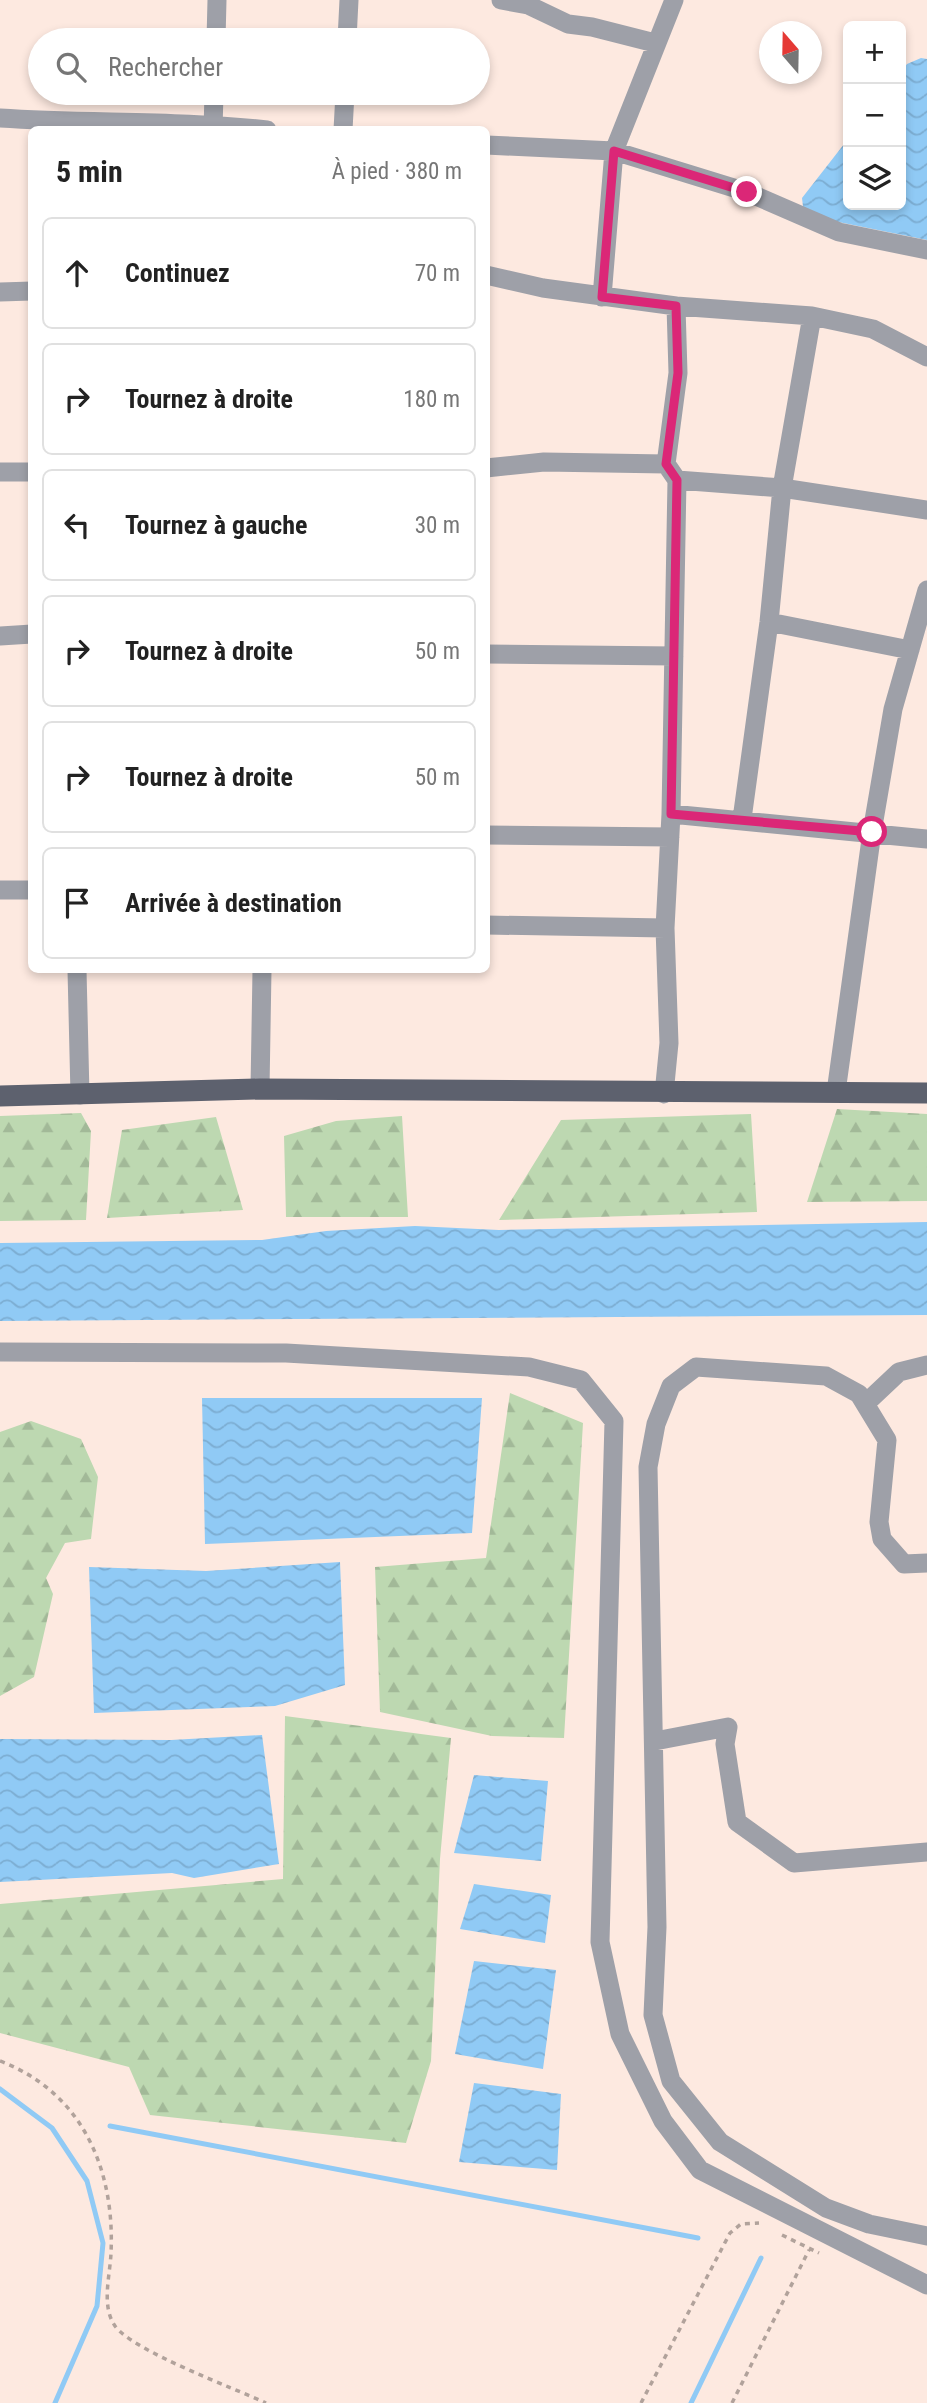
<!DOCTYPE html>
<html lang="fr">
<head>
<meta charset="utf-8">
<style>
  :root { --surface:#fff; --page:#f6f6f6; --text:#222; --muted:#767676; --line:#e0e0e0 }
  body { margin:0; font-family:"Roboto Condensed",sans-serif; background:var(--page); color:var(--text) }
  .controls { position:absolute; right:21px; top:21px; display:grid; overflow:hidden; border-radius:10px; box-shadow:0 4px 10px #0003 }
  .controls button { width:63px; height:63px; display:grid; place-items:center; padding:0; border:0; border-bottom:2px solid var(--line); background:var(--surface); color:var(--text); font:35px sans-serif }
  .compass { position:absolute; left:759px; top:21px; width:63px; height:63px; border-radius:50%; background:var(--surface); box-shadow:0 4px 10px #0003; rotate:340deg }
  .stop { position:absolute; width:21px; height:21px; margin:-16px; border:5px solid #db2777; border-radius:50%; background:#fff }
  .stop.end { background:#db2777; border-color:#fff; box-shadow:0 2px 7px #0008 }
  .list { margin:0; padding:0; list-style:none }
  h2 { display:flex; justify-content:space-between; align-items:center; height:91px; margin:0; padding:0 28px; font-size:30px }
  h2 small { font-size:23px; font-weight:400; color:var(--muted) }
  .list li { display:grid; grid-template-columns:46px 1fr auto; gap:21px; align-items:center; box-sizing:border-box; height:112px; margin:0 14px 14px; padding:0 14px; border:2px solid var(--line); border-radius:10px }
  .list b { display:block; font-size:26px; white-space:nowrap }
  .list em { font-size:23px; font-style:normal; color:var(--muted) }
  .icon { flex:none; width:38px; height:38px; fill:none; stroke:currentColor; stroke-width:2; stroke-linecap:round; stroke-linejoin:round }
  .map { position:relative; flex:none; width:927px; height:2403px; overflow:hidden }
  .search { position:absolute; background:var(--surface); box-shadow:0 4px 10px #0003; left:28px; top:28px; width:462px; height:77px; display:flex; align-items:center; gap:18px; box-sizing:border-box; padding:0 24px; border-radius:38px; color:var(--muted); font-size:26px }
  .panel { position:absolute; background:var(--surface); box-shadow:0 4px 10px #0003; left:28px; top:126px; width:462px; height:847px; border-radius:10px }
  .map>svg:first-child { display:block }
</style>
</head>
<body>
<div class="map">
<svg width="927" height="2403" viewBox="0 0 927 2403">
  <defs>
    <pattern id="forest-firs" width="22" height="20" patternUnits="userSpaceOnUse" patternTransform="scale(1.75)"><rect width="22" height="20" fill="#bdd8b1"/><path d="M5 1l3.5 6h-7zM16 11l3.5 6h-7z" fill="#a2b998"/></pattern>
    <pattern id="water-waves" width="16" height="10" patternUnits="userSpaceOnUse" patternTransform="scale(1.75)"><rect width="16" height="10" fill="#90caf5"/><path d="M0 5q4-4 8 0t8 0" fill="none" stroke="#7cadd2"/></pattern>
  </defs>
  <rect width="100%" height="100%" fill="#fde9e0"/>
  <path fill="url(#forest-firs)" d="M837 1109 927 1114V1201L807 1202Z
    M81 1113 91 1131 86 1220 0 1221V1116Z
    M751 1114 757 1212 499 1220 561 1120Z
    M402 1116 408 1217H286L284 1136 336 1121Z
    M216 1117 243 1210 107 1218 122 1130Z
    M510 1393 583 1423 564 1738 492 1736 380 1712 375 1567 486 1558Z
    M31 1421 81 1439 98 1477 91 1539 65 1543 46 1578 53 1594 34 1677 0 1696V1432Z
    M285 1716 451 1738 440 1859 431 2061 406 2143 150 2115 129 2067 0 2033V1904L283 1879Z"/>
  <path fill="url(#water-waves)" d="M921 58 927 59V240L804 215 802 198 848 139V205H901V72L907 64Z
    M927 1222V1315L0 1321V1243L262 1240 326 1231 415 1226 499 1230Z
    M202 1398H482L472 1533 205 1544Z
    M340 1562 345 1685 275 1706 94 1713 89 1567 206 1571Z
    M262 1735 279 1864 194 1878 172 1873 0 1882V1739L171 1740Z
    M474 1775 548 1781 541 1861 454 1853Z
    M474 1884 551 1895 545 1943 460 1929Z
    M474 1961 556 1970 543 2069 455 2054Z
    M474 2083 561 2094 557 2170 459 2162Z"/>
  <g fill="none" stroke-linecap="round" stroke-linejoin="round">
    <path stroke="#90caf5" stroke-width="5" d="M0 2089 52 2128 87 2181 103 2243 97 2306 55 2403
      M110 2126 698 2238
      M691 2403 761 2258"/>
    <path stroke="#b1a29b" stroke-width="3.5" stroke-dasharray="5 5" stroke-linecap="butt" d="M0 2061C82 2092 115 2169 111 2253 110 2276 101 2306 115 2326 133 2351 234 2388 266 2403
      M782 2235 819 2253
      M641 2403 730 2233 741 2224 759 2223
      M732 2403 809 2250"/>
    <path stroke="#9ea0a8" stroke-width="19" d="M501 0 528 5 568 24 592 27 655 43
      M674 0 614 151 747 192 839 232 927 250
      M216 40 217 0
      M347 40 349 0
      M0 118C89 124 178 120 267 130
      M213 130 214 93
      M343 130 345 93
      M486 145 614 151 602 297
      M486 275 543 288 676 306 678 373 666 464 677 480 671 814 665 928 669 1043 664 1094
      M0 292 32 291
      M676 306 812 316 873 329 927 357
      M486 468 544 462 666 464
      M0 472H32
      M677 480 782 488 927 510
      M769 622 910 650
      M0 636 32 634
      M486 654 674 656
      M671 814 927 839
      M742 819 769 622 782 488 812 316
      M486 835 670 837
      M0 890H32
      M486 925 665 928
      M77 970 80 1095
      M260 1089 262 970
      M836 1092 872 832 893 709 927 590
      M0 1352 286 1353 529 1367 581 1380 614 1421 600 1942 620 2034 663 2121 700 2170 927 2285
      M865 1404 899 1372 927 1365
      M927 1563 904 1564 882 1539 879 1522 887 1440 859 1394 826 1376 696 1367 671 1386 656 1424 648 1467 657 1927 653 2015 671 2081 720 2142 826 2208 869 2224 927 2236
      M655 1741 728 1727 725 1744 737 1822 794 1863 927 1852"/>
    <path stroke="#5d616e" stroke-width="21" d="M0 1096 260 1089 927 1093"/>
  </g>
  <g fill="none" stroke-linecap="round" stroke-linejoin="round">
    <path stroke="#db2777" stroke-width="9" d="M747 192 614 151 602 297 676 306 678 373 666 464 677 480 671 814 872 832"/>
  </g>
</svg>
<div class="controls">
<button>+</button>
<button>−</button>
<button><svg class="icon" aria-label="layers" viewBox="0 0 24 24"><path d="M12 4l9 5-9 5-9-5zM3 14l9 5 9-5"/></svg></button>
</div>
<svg class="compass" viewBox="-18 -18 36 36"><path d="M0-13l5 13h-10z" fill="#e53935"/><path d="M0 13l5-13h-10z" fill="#767676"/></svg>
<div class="stop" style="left:872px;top:832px"></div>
<div class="stop end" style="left:747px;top:192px"></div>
<div class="search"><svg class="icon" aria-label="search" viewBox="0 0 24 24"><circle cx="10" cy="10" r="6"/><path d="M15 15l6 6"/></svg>Rechercher</div>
<section class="panel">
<h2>5 min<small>À pied · 380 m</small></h2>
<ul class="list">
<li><svg class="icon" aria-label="ahead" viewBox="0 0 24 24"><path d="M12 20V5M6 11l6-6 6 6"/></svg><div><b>Continuez</b></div><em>70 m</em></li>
<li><svg class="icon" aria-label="right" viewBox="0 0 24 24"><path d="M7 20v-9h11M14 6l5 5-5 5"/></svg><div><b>Tournez à droite</b></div><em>180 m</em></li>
<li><svg class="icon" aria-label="left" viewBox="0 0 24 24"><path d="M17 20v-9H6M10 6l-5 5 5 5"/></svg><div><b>Tournez à gauche</b></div><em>30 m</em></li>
<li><svg class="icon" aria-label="right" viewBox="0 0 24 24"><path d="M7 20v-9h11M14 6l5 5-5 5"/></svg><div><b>Tournez à droite</b></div><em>50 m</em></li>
<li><svg class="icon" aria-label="right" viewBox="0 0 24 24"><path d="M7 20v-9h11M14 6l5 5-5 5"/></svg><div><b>Tournez à droite</b></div><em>50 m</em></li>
<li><svg class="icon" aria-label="arrive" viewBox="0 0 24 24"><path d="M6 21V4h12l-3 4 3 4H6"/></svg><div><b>Arrivée à destination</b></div></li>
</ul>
</section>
</div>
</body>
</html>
